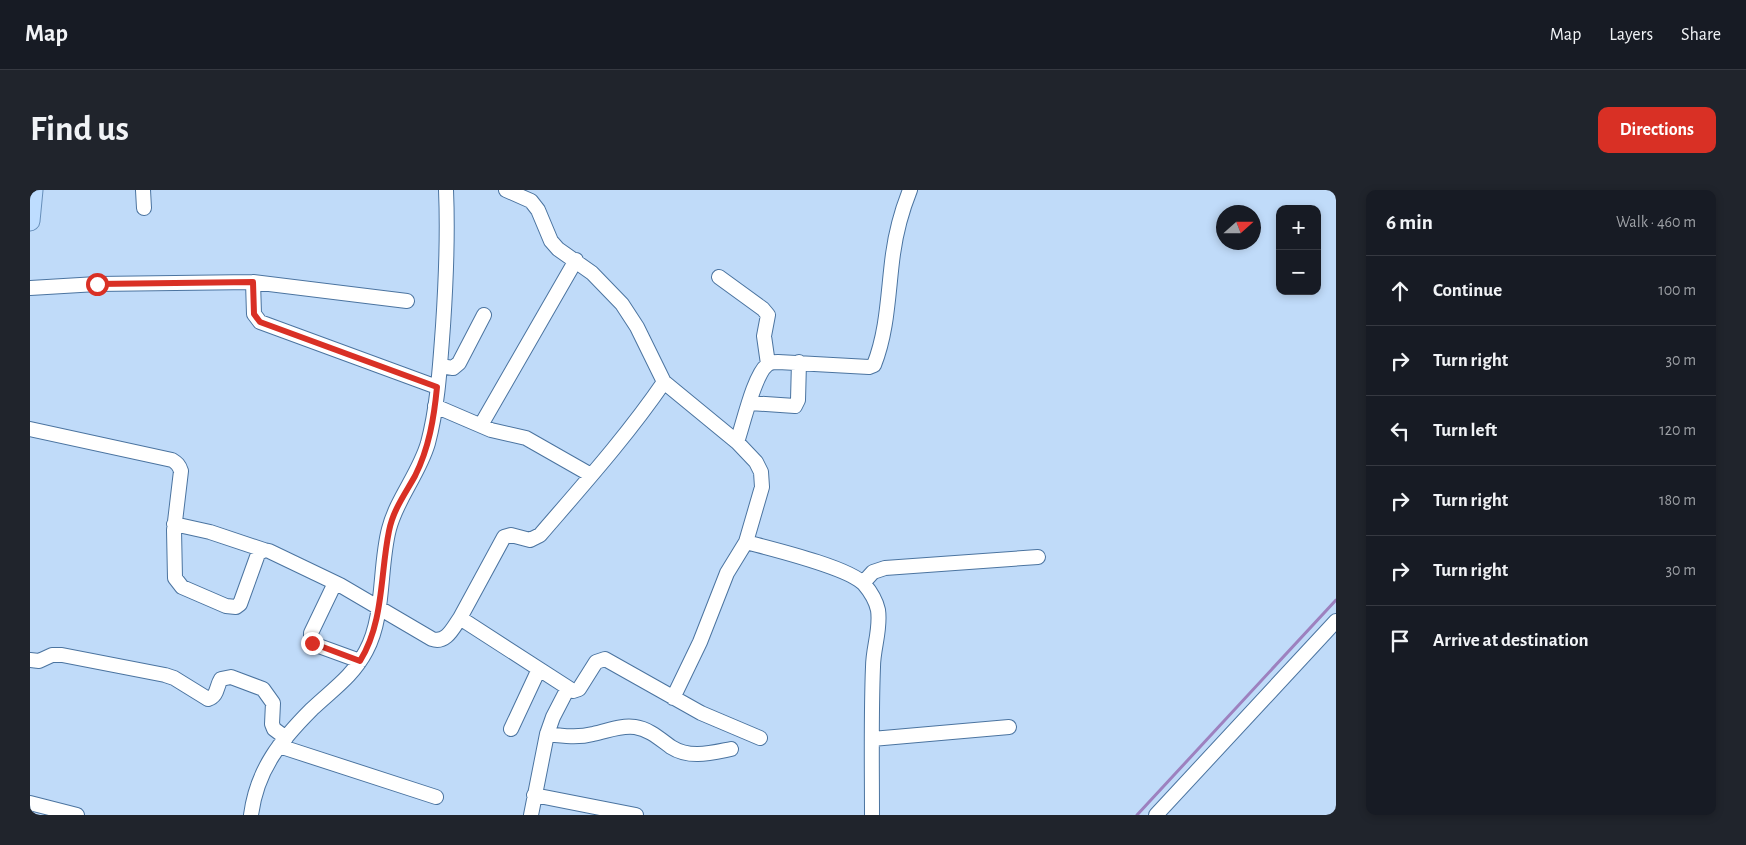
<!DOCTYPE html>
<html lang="en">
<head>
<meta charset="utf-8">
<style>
  :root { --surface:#171b24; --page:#20242c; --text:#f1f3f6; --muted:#9ea1a6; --line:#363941; --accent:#d93025 }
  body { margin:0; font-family:"Alegreya Sans",sans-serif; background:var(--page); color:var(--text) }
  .controls { position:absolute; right:15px; top:15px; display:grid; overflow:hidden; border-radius:10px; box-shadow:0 2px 8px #0003 }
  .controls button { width:45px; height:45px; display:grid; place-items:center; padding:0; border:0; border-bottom:1px solid var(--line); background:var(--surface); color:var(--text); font:25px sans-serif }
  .compass { position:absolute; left:1186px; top:15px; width:45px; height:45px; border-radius:50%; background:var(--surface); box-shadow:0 2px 8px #0003; rotate:69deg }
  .stop { position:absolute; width:15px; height:15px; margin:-11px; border:4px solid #d93025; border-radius:50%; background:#fff }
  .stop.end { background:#d93025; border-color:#fff; box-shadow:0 1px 5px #0008 }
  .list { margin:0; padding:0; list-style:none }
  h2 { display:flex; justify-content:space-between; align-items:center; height:65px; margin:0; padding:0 20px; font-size:21px }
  h2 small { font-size:16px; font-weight:400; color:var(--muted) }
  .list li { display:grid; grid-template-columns:32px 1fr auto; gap:15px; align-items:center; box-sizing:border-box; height:70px; padding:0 20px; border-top:1px solid var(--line) }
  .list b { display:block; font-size:19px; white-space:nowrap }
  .list em { font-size:16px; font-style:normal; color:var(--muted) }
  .icon { flex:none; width:28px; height:28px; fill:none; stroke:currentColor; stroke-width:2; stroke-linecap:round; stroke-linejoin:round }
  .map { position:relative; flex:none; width:1306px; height:625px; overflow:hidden; border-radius:10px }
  header { display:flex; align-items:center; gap:30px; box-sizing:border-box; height:70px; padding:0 25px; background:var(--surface); border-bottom:1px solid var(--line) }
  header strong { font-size:24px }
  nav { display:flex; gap:28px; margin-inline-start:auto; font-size:18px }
  .intro { display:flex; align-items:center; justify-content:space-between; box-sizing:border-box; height:120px; padding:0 30px }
  h1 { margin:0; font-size:35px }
  .button { padding:12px 22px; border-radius:10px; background:var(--accent); color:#fff; font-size:18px; font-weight:700 }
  main { display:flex; gap:30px; padding:0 30px }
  aside { flex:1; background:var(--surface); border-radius:10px; box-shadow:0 2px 8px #0003 }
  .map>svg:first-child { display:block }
</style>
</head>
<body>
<header>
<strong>Map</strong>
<nav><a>Map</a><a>Layers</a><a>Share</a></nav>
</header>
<div class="intro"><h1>Find us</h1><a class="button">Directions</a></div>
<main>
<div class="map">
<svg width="1306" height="625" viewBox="0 0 1306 625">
  <rect width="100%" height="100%" fill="#c0dbf9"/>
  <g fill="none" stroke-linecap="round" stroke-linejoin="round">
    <path stroke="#9d81bf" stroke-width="3" d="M1107 625 1306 410"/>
    <defs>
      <path id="minor" d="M113 0 114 18
        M476 0 501 11 508 20 521 51 528 59 562 83 592 114 607 137 634 192 707 252 726 272 731 282 732 297 716 352C742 359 818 377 834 394 840 401 846 411 848 420 851 439 843 458 843 477 841 526 842 576 842 625
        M689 87 733 119 738 125 734 146 738 174
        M223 92 224 124 230 132 407 197
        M0 98 67 94 223 92 377 111
        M410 176 423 178 429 173 454 125
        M720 213 765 216 768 210 769 172
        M405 216 461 240 496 248 561 285
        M451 235 546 70
        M0 239 142 270C147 273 149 275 151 281L144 340 145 388 152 397 196 416 206 417 210 414 228 364 234 360 239 361 310 395 402 449C416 454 423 438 430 428L543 501 549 499 566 472 575 469 671 523 730 548
        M707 252C713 235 724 185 737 175 740 172 744 172 748 172L839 177 844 175C858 140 858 100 863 64 866 42 872 20 880 0
        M144 334 180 342 234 360
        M305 393 281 443V450L286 455 330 471
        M833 393 843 382 855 378 1008 367
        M430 428 474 347 481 345 500 350 510 345C553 295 597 246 634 192
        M0 470 9 471 22 465H32L135 485 144 488 178 509C188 506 186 497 191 489L201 487 233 499 243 513 242 534 244 539 256 548
        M643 508 670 452 697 383 716 352
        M481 539 509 479
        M517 544C533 546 548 548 563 544 578 541 590 535 605 537 619 539 630 549 641 557 660 569 681 563 701 559
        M842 549 979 537
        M249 556 406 607
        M504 605 606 625
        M0 613 47 625
        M221 625C227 579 251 550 282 519 302 500 323 486 336 461 355 426 349 377 359 339 367 308 389 284 398 253 408 215 410 175 413 136 416 91 418 46 416 0
        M501 625 517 544 523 527 538 498
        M1126 625 1306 431"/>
      <path id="major" d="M0 31 3 0"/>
    </defs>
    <use href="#minor" stroke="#4b74a0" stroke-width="16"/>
    <use href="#major" stroke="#668eb9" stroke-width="21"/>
    <use href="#minor" stroke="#fff" stroke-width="14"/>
    <use href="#major" stroke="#beddff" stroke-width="19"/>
  </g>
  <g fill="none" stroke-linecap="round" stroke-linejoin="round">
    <path stroke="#d93025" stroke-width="6" d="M67 94 223 92 224 124 230 132 407 197C404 228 399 258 385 286 375 304 363 320 359 341 350 385 354 432 330 471L282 453"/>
  </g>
</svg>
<div class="controls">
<button>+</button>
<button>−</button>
</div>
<svg class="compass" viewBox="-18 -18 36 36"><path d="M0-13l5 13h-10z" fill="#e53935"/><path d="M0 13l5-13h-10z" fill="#9ea1a6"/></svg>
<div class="stop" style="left:67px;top:94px"></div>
<div class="stop end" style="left:282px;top:453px"></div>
</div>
<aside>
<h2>6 min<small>Walk · 460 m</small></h2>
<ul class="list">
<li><svg class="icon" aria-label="ahead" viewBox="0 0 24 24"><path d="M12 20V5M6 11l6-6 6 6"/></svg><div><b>Continue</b></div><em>100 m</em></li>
<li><svg class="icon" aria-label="right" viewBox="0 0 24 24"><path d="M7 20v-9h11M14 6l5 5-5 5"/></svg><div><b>Turn right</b></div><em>30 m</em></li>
<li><svg class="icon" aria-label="left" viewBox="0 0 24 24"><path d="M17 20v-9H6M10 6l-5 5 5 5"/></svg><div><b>Turn left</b></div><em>120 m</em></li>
<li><svg class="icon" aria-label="right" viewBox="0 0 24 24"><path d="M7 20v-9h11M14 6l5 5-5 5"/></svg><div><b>Turn right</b></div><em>180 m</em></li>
<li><svg class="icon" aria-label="right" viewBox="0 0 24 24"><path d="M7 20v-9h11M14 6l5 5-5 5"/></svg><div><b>Turn right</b></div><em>30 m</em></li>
<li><svg class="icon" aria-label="arrive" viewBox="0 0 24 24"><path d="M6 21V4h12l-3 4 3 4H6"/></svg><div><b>Arrive at destination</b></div></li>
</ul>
</aside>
</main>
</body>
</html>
